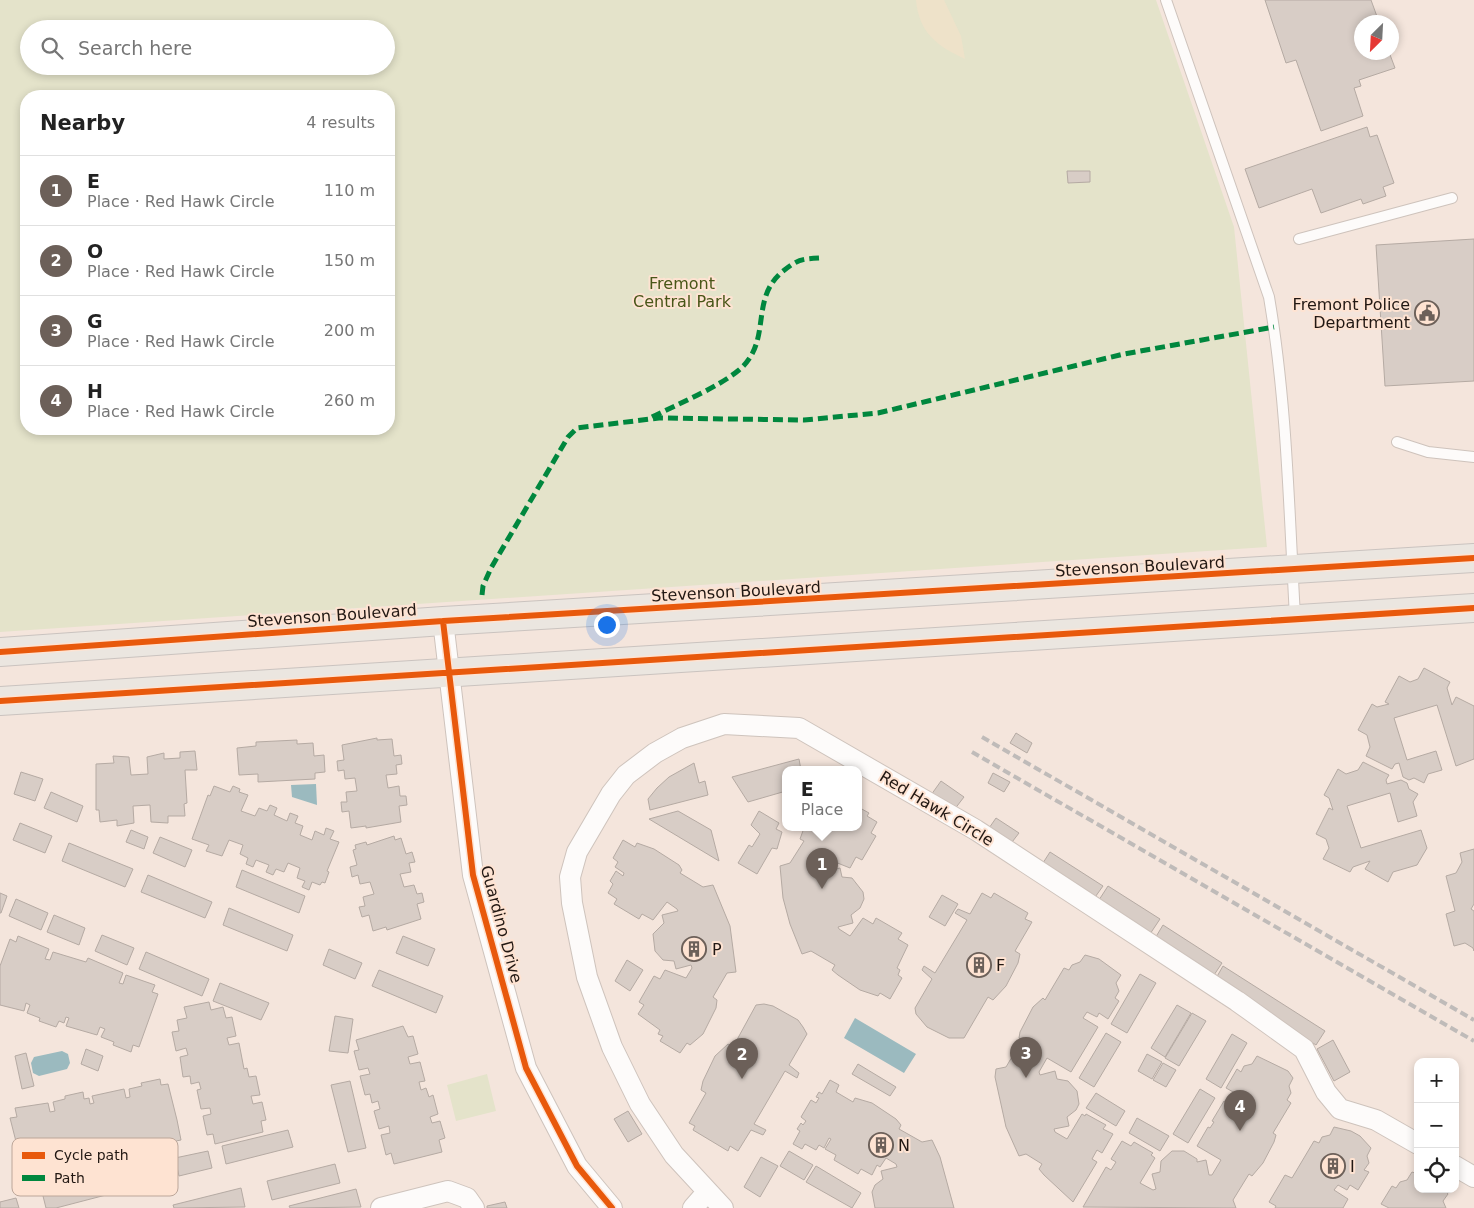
<!DOCTYPE html>
<html lang="en">
<head>
<meta charset="utf-8">
<style>
  :root { --surface:#fff; --page:#f2f2f2; --text:#222; --muted:#767676; --line:#e0e0e0; --accent:#6c6059 }
  body { margin:0; font-family:"DejaVu Sans",sans-serif; background:var(--page); color:var(--text) }
  .controls { position:absolute; right:15px; bottom:15px; display:grid; overflow:hidden; border-radius:10px; box-shadow:0 2px 8px #0003 }
  .controls button { width:45px; height:45px; display:grid; place-items:center; padding:0; border:0; border-bottom:1px solid var(--line); background:var(--surface); color:var(--text); font:25px sans-serif }
  .compass { position:absolute; left:1354px; top:15px; width:45px; height:45px; border-radius:50%; background:var(--surface); box-shadow:0 2px 8px #0003; rotate:204deg }
  .you { position:absolute; left:606px; top:624px; width:18px; height:18px; margin:-12px; border:4px solid #fff; border-radius:50%; background:#1a73e8; box-shadow:0 0 0 8px #1a73e833 }
  .badge { display:grid; place-items:center; width:32px; height:32px; border-radius:50%; background:var(--accent); color:#fff; font-size:16px; font-weight:700 }
  .pin { position:absolute; translate:-50% -41px; filter:drop-shadow(0 1px 2px #0008) }
  .pin::after { content:''; position:absolute; top:26px; width:18px; height:15px; background:inherit; clip-path:polygon(0 0,100% 0,50% 100%) }
  .popup { position:absolute; left:782px; top:766px; width:80px; height:65px; box-sizing:border-box; display:grid; place-content:center; border-radius:10px; background:var(--surface); filter:drop-shadow(0 1px 4px #0005); font-size:16px; white-space:nowrap; color:var(--muted) }
  .popup b { font-size:19px; color:var(--text) }
  .popup::after { content:''; position:absolute; left:50%; top:100%; margin-left:-10px; border:10px solid transparent; border-top-color:var(--surface) }
  .list { margin:0; padding:0; list-style:none }
  h2 { display:flex; justify-content:space-between; align-items:center; height:65px; margin:0; padding:0 20px; font-size:21px }
  h2 small { font-size:16px; font-weight:400; color:var(--muted) }
  .list li { display:grid; grid-template-columns:32px 1fr auto; gap:15px; align-items:center; box-sizing:border-box; height:70px; padding:0 20px; border-top:1px solid var(--line) }
  .list b { display:block; font-size:19px; white-space:nowrap }
  .list p { margin:0; font-size:16px; white-space:nowrap; color:var(--muted) }
  .list em { font-size:16px; font-style:normal; color:var(--muted) }
  .icon { flex:none; width:28px; height:28px; fill:none; stroke:currentColor; stroke-width:2; stroke-linecap:round; stroke-linejoin:round }
  .map { position:relative; flex:none; width:1474px; height:1208px; overflow:hidden }
  .search { position:absolute; background:var(--surface); box-shadow:0 2px 8px #0003; left:20px; top:20px; width:375px; height:55px; display:flex; align-items:center; gap:12px; box-sizing:border-box; padding:0 18px; border-radius:28px; color:var(--muted); font-size:19px }
  .panel { position:absolute; background:var(--surface); box-shadow:0 2px 8px #0003; left:20px; top:90px; width:375px; height:345px; border-radius:20px }
  .map>svg:first-child { display:block }
</style>
</head>
<body>
<div class="map">
<svg width="1474" height="1208" viewBox="0 0 1474 1208">
  <rect width="100%" height="100%" fill="#f4e5dc"/>
  <path fill="#e4e3ca" fill-rule="evenodd" d="M0 0H1156L1234 227 1267 547 0 632ZM29 29H386V66H29ZM26 96H389V429H26Z
    M487 1074 496 1111 456 1121 447 1085Z"/>
  <path fill="#eee2c9" d="M916 0H944L961 36 965 59C937 46 919 33 916 0Z"/>
  <path fill="#9bbabf" d="M316 784 317 805 292 797 291 785Z
    M855 1018 916 1054 904 1073 844 1038Z
    M62 1051 68 1054 70 1063 67 1069 39 1076 33 1073 31 1063 34 1057Z"/>
  <path fill="#d8cdc6" stroke="#b5aaa3" d="M1265 0H1371L1379 22H1362V52H1389L1395 68 1359 80 1361 86 1354 88 1363 116 1321 131 1296 60 1286 63Z
    M1367 127 1370 137 1377 135 1394 183 1383 187 1386 196 1363 204 1361 199 1321 213 1312 189 1259 208 1245 169Z
    M1067 171H1090V182L1068 183Z
    M1474 239V381L1385 386 1376 245Z
    M1424 668 1450 682 1447 688 1452 705 1456 697 1474 706V759L1456 766 1437 705 1394 718 1407 760 1436 751 1442 770 1428 774 1424 783 1414 778 1409 780 1403 777 1399 763 1395 764 1392 769 1366 756 1370 747 1367 735 1358 730 1372 704 1377 707 1389 704 1385 702 1399 676 1410 682 1418 679Z
    M1016 733 1032 743 1027 753 1010 743Z
    M377 738V740L392 739 394 756 401 755 402 764 396 765 397 774 386 775 388 788 399 786 400 796H406L407 805 399 806 401 822 366 828V826L351 828 349 811 342 812 341 802H347L346 792 357 791 355 778 345 779 344 770 338 771 337 761 344 760 342 745Z
    M297 740V744L313 743 314 756 324 755 325 772 315 773V779L258 782V774L239 775 237 748 256 746V742Z
    M195 751 197 770H185L187 803 184 804 185 816H168V823L151 822 150 805 133 806 134 823 117 826V820L100 822 99 810H96V764L114 763 113 756 129 757 131 775 148 774 147 757 164 753V759L180 758V752Z
    M799 759 801 770H786V791L748 802 732 777Z
    M1363 762 1389 775 1386 780 1387 784 1401 780 1407 783 1409 789 1418 794 1413 802 1417 816 1398 822 1390 793 1347 806 1361 848 1421 830 1427 848 1417 865 1393 872 1388 882 1365 869 1370 861 1353 867 1350 872 1323 859 1329 848 1326 839 1316 834 1329 808 1333 810 1329 798 1324 795 1338 769 1346 774 1358 770Z
    M694 763 699 783 705 781 708 795 650 810 648 799 657 788 669 777Z
    M21 772 43 779 35 801 14 794Z
    M993 773 1010 782 1004 792 988 783Z
    M941 781 964 797 954 810 931 795Z
    M214 786 230 792 233 786 240 789 239 792 248 795 241 811 255 816 259 808 267 811 270 805 277 808 274 815 287 821 290 813 298 816 295 823 303 826 300 835 312 840 315 831 324 835 326 828 334 831 330 839 339 842 327 871 329 872 325 883 322 882 320 885 312 882 309 890 302 887 305 881 297 878 300 868 288 863 284 872 276 869 273 875 266 872 269 865 256 860 253 867 246 864 248 858 240 854 243 845 229 840 222 856 206 851 209 845 192 839 208 795 210 796Z
    M51 792 83 806 77 822 44 808Z
    M860 808 869 813 867 816 877 822 871 833 876 836 862 860 856 857 850 868 830 860 824 870 825 872 840 868 842 877 852 878 863 892 864 899 860 908 851 915 853 923 838 927 839 929 850 936 863 918 873 924 876 918 902 933 898 939 908 945 897 968 900 970 898 975 902 978 890 999 880 993 878 996 860 990 838 975 832 970 835 965 811 951 802 954 790 924 783 898 780 866 790 863 804 841 800 839 804 828H858Z
    M678 811 711 830 719 861 649 819Z
    M759 811 779 823 776 829 782 832 777 849 772 848 757 874 738 863 749 845 752 847 760 834 751 825Z
    M996 818 1019 833 1009 846 987 831Z
    M20 823 52 836 45 853 13 840Z
    M131 830 148 837 144 849 126 842Z
    M394 836 395 840 401 838 406 854 412 852 415 862 409 863 411 872 400 874 404 887 414 885 417 894 422 893 424 902 417 904 421 919 387 930 386 927 373 931 369 915 362 917 359 907 365 906 363 897 374 894 370 882 360 884 358 875 352 877 350 867 357 865 353 850 356 849 355 845 366 842 367 845Z
    M160 837 192 850 185 867 153 853Z
    M623 840 635 847 637 843 654 849 679 865 682 870 680 873 703 887 713 885 730 926 736 972 727 973 713 997 717 1000 716 1008 703 1034 690 1045 687 1043 680 1053 660 1041 663 1036 658 1034 660 1030 638 1014 644 1005 639 1002 654 976 660 979 665 970 686 978 692 968 691 965 676 969 674 961 663 960 655 951 653 934 664 923 662 915 678 911 677 909 667 902 653 920 642 914 639 919 614 904 617 899 608 893 613 884 610 881 616 871 623 876 624 873 615 867 618 862 613 858Z
    M69 843 133 869 125 887 62 861Z
    M1474 849V904L1471 909 1474 911V951L1473 948 1465 943 1454 946 1446 914 1455 911 1446 876 1456 873 1462 862 1460 853Z
    M1050 852 1103 886 1093 900 1041 866Z
    M242 870 305 896 299 913 236 887Z
    M148 875 212 902 205 918 141 892Z
    M1108 886 1160 919 1148 937 1097 903Z
    M0 893 7 896 1 913H0Z
    M982 893 991 898 994 893 1028 913 1025 919 1032 922 1015 951 1020 954 1018 963 1006 986 993 1000 988 997 964 1038H949L927 1027 916 1014 915 1008 932 979 922 970 924 966 935 973 967 920 955 913 958 909 970 914Z
    M942 895 958 904 945 926 929 917Z
    M16 899 48 913 41 930 9 916Z
    M229 908 293 935 287 951 223 925Z
    M54 915 85 928 79 945 47 932Z
    M1163 925 1222 963 1212 978 1154 940Z
    M102 935 134 948 127 965 95 951Z
    M18 936 49 949 45 959 50 960 53 952 86 962 88 958 123 973 119 983 123 984 126 975 155 985 152 992 158 994 139 1047 133 1045 131 1052 113 1045 114 1042 101 1037 105 1029 100 1027 97 1035 66 1026 69 1018 66 1017 64 1023 59 1021 56 1027 39 1021 40 1018 27 1013 30 1005 26 1003 24 1011 0 1005V966L10 939 16 942Z
    M403 936 435 949 428 966 396 953Z
    M329 949 362 963 355 979 323 965Z
    M146 952 209 979 202 996 139 969Z
    M1085 955 1099 959 1121 975 1116 983 1119 991 1115 998 1119 1001 1108 1019 1099 1013 1097 1017 1087 1012 1083 1018 1098 1027 1071 1072 1047 1058 1039 1072 1040 1075 1055 1071 1057 1079 1068 1081 1077 1091 1079 1104 1076 1110 1067 1117 1069 1126 1054 1129 1055 1132 1067 1139 1082 1114 1085 1116 1086 1114 1106 1125 1103 1129 1113 1134 1102 1153 1097 1150 1092 1159 1097 1162 1073 1202 1044 1175 1039 1169 1042 1164 1026 1154 1019 1156 1006 1127 995 1077 996 1069 1006 1067 1022 1040 1019 1038 1020 1032 1033 1007 1043 998 1045 1000 1064 968 1069 970 1072 965 1080 962Z
    M627 960 643 970 630 991 615 981Z
    M1223 966 1325 1031 1316 1045 1215 980Z
    M379 970 443 996 436 1013 372 986Z
    M1140 974 1156 983 1127 1033 1111 1024Z
    M220 983 269 1003 261 1020 213 1001Z
    M209 1002 211 1010 223 1007 226 1018 232 1017 236 1036 227 1038 229 1045 239 1043 244 1069 247 1068 249 1077 256 1076 260 1095 251 1096 253 1104 262 1102 266 1120 261 1121 263 1132 215 1144 213 1134 207 1135 203 1116 211 1114 210 1108 201 1109 197 1090 201 1089 199 1082 191 1084 190 1076 183 1077 180 1057 188 1055 186 1048 176 1051 172 1032 179 1031 177 1020 187 1018 184 1007Z
    M764 1004 773 1006 798 1020 803 1027 807 1034 789 1065 799 1073 797 1078 785 1071 754 1124 766 1130 763 1135 751 1130 738 1151 730 1146 728 1151 693 1130 695 1126 689 1123 706 1093 701 1090 703 1081 715 1056 728 1044 733 1047 756 1005Z
    M1177 1005 1191 1013 1165 1057 1151 1048Z
    M1192 1013 1206 1021 1179 1066 1165 1058Z
    M335 1016 353 1019 348 1053 329 1051Z
    M403 1026 408 1037 413 1036 418 1054 408 1057 410 1064 420 1062 425 1081 419 1082 421 1090 426 1088 429 1097 433 1095 438 1114 430 1117 432 1123 440 1121 445 1138 439 1140 442 1152 394 1164 391 1153 386 1155 381 1135 390 1133 389 1126 379 1129 374 1111 380 1109 378 1101 372 1103 370 1094 365 1095 360 1076 370 1074 368 1068 359 1070 354 1051 359 1050 356 1040Z
    M1106 1033 1121 1042 1094 1087 1079 1078Z
    M1232 1034 1247 1043 1221 1088 1206 1079Z
    M1333 1040 1350 1072 1334 1081 1317 1049Z
    M86 1049 103 1056 98 1071 81 1064Z
    M26 1053 34 1086 22 1089 15 1056Z
    M1147 1054 1162 1062 1152 1079 1138 1071Z
    M1257 1056 1288 1071 1293 1078 1289 1086 1291 1093 1287 1100 1291 1103 1273 1133 1276 1135 1274 1142 1263 1163 1252 1176 1249 1174 1233 1200 1236 1208 1083 1207 1106 1167 1111 1170 1116 1162 1111 1159 1122 1141 1131 1146 1134 1142 1153 1153 1151 1155 1155 1158 1140 1183 1153 1190 1156 1189 1152 1174 1160 1172 1161 1161 1172 1151H1184L1197 1159V1162L1206 1160 1209 1175H1212L1221 1160 1197 1146 1208 1127 1210 1128 1214 1122 1212 1121 1224 1101 1238 1109 1242 1103 1233 1097 1235 1093 1226 1088 1237 1069 1241 1072 1244 1066 1252 1064Z
    M1163 1063 1176 1070 1166 1087 1153 1080Z
    M858 1064 896 1087 890 1096 852 1074Z
    M160 1079 161 1085 168 1084 177 1120 181 1140 176 1141 177 1147 145 1154 143 1145 138 1146 140 1155 127 1158 128 1160 109 1164 108 1158 67 1167 65 1158 61 1159 63 1168 51 1170 52 1174 33 1178 31 1171 24 1173 10 1118 17 1117 15 1108 48 1103 50 1112 55 1111 53 1102 65 1099V1096L83 1092 84 1099 89 1098 90 1104 94 1103 92 1096 124 1089 126 1098 130 1097 129 1089 142 1086 141 1083Z
    M830 1080 839 1085 836 1092 853 1102 855 1098 872 1103 896 1119 901 1125 899 1129 922 1142 932 1140 940 1157 954 1208H875L872 1192 875 1185 883 1179 881 1171 897 1167 896 1164 886 1158 880 1167 877 1165 872 1175 861 1169 858 1174 834 1160 836 1155 825 1149 831 1139 829 1138 824 1148 819 1145 816 1150 805 1144 802 1149 793 1144 800 1131 797 1129 801 1123 803 1125 806 1121 801 1117 811 1100 816 1103 819 1098 816 1097 819 1092 822 1094Z
    M350 1081 366 1148 348 1152 331 1085Z
    M1200 1089 1215 1098 1188 1143 1173 1134Z
    M1096 1093 1125 1111 1116 1126 1086 1108Z
    M628 1111 642 1134 628 1142 614 1119Z
    M1137 1118 1169 1136 1160 1151 1129 1133Z
    M1334 1127 1351 1131 1360 1136 1371 1148 1367 1156 1369 1163 1364 1170 1369 1172 1358 1190 1350 1185 1347 1190 1338 1185 1334 1190 1348 1199 1343 1208H1275L1276 1206 1269 1202 1285 1175 1292 1178 1314 1141 1319 1143 1322 1137 1330 1135Z
    M288 1130 293 1147 226 1164 222 1146Z
    M208 1151 212 1168 179 1176 175 1158Z
    M789 1151 813 1165 804 1180 780 1166Z
    M761 1157 778 1166 760 1197 744 1187Z
    M335 1164 340 1183 272 1200 267 1181Z
    M147 1165 152 1183 56 1208H46L42 1192Z
    M816 1166 861 1193 852 1208 806 1182Z
    M1412 1172 1418 1174V1189H1444L1448 1194 1443 1201 1446 1208H1389L1381 1204 1392 1186 1396 1188 1400 1182 1407 1180Z
    M241 1188 245 1207 174 1208 173 1205Z
    M356 1189 361 1207 290 1208 289 1206Z
    M16 1198 19 1208H0V1202Z
    M505 1202 507 1208H487V1206Z"/>
  <g fill="none" stroke-linecap="round" stroke-linejoin="round">
    <defs>
      <path id="service" d="M1166 0 1269 297C1287 402 1289 510 1295 617
        M1299 239 1452 198
        M1397 442 1428 452 1474 457"/>
      <path id="minor" d="M443 621 473 875 526 1068 577 1166 612 1208
        M1455 1166 1474 1177
        M381 1208 448 1191 467 1198 474 1208
        M693 1208 707 1192
        M723 1208 674 1155 640 1104 612 1047 587 977 572 903 570 877 577 852 611 794 626 775 655 753 682 738 724 724 799 728 976 830 1237 1001 1304 1049 1326 1092 1340 1109 1376 1120 1418 1144"/>
      <path id="primary" d="M0 652 443 621 1474 558
        M0 701 1474 608"/>
    </defs>
    <use href="#service" stroke="#cec3bc" stroke-width="12"/>
    <use href="#minor" stroke="#cec3bc" stroke-width="22"/>
    <use href="#primary" stroke="#cac3bf" stroke-width="30"/>
    <use href="#service" stroke="#fdfbfa" stroke-width="10"/>
    <use href="#minor" stroke="#fdfbfa" stroke-width="20"/>
    <use href="#primary" stroke="#ebe6e0" stroke-width="28"/>
    <path stroke="#bfbbb9" stroke-width="4" stroke-dasharray="8 4" stroke-linecap="butt" d="M982 737 1474 1020
      M972 752 1474 1041"/>
    <path stroke="#00873e" stroke-width="5" stroke-dasharray="10 5" stroke-linecap="butt" d="M652 417C678 404 717 388 739 370 773 341 749 300 782 272 797 260 800 259 819 258
      M482 595 483 586 491 568 568 437 577 428 659 418 804 420 878 413 1124 354 1274 327"/>
    <defs>
      <path id="cycleway" d="M443 621 473 875 526 1068 577 1166 612 1208
        M0 652 443 621 1474 558
        M0 701 1474 608"/>
    </defs>
    <use href="#cycleway" stroke="#fee3d2" stroke-width="9"/>
    <use href="#cycleway" stroke="#e8590c" stroke-width="6"/>
  </g>
  <defs>
    <symbol id="civic-ring" viewBox="-11 -11 22 22"><circle r="9.5" fill="#fee3d2" stroke="#6c6059" stroke-width="1.5"/><path d="M-.6-6.5H3V-4.5H.6V-3L4-1V1h2V6H-6V1h2V-1L-.6-3ZM-1.2 2.5V6h2.4V2.5Z" fill="#6c6059"/></symbol>
    <symbol id="building-ring" viewBox="-11 -11 22 22"><circle r="9.5" fill="#fee3d2" stroke="#6c6059" stroke-width="1.5"/><path d="M-4-6H4V6H1V3H-1V6H-4ZM-2.5-4.3h1.7v1.8h-1.7ZM.8-4.3h1.7v1.8H.8ZM-2.5-1h1.7V.8h-1.7ZM.8-1h1.7V.8H.8Z" fill="#6c6059"/></symbol>
  </defs>
  <g fill-rule="evenodd">
    <use href="#civic-ring" x="1413" y="299" width="28" height="28"/>
    <use href="#building-ring" x="680" y="935" width="28" height="28"/>
    <use href="#building-ring" x="965" y="951" width="28" height="28"/>
    <use href="#building-ring" x="867" y="1131" width="28" height="28"/>
    <use href="#building-ring" x="1319" y="1152" width="28" height="28"/>
  </g>
  <g text-anchor="middle" stroke-width="4" stroke-linejoin="round" paint-order="stroke">
    <g font-size="16" fill="#495618" stroke="#fee3d2">
      <text x="682" y="289">Fremont<tspan x="682" dy="18">Central Park</tspan></text>
    </g>
    <g font-size="16" fill="#221813" stroke="#fee3d2" text-anchor="start">
      <text x="1410" y="310" text-anchor="end">Fremont Police<tspan x="1410" dy="18">Department</tspan></text>
      <text x="712" y="955">P</text>
      <text x="996" y="971">F</text>
      <text x="898" y="1151">N</text>
      <text x="1350" y="1172">I</text>
    </g>
    <g font-size="16" fill="#221813" stroke="#fee3d2">
      <text transform="translate(1140 566) rotate(-3)" y="6">Stevenson Boulevard</text>
      <text transform="translate(736 591) rotate(-3)" y="6">Stevenson Boulevard</text>
      <text transform="translate(332 615) rotate(-4)" y="6">Stevenson Boulevard</text>
      <text transform="translate(937 808) rotate(31)" y="6">Red Hawk Circle</text>
      <text transform="translate(502 924) rotate(75)" y="6">Guardino Drive</text>
    </g>
  </g>
  <rect x="12" y="1138" width="166" height="58" rx="8" fill="#fee3d2" stroke="#bca699" stroke-width="1"/>
  <rect x="22" y="1152" width="23" height="7" fill="#e8590c"/>
  <rect x="22" y="1175" width="23" height="6" fill="#00873e"/>
  <g font-size="14" fill="#221813">
    <text x="54" y="1160">Cycle path</text>
    <text x="54" y="1183">Path</text>
  </g>
</svg>
<div class="controls">
<button>+</button>
<button>−</button>
<button><svg class="icon" aria-label="locate" viewBox="0 0 24 24"><circle cx="12" cy="12" r="6"/><path d="M12 2v4M12 18v4M2 12h4M18 12h4"/></svg></button>
</div>
<svg class="compass" viewBox="-18 -18 36 36"><path d="M0-13l5 13h-10z" fill="#e53935"/><path d="M0 13l5-13h-10z" fill="#767676"/></svg>
<div class="you"></div>
<div class="pin badge" style="left:822px;top:889px">1</div>
<div class="popup"><b>E</b>Place</div>
<div class="pin badge" style="left:742px;top:1079px">2</div>
<div class="pin badge" style="left:1026px;top:1078px">3</div>
<div class="pin badge" style="left:1240px;top:1131px">4</div>
<div class="search"><svg class="icon" aria-label="search" viewBox="0 0 24 24"><circle cx="10" cy="10" r="6"/><path d="M15 15l6 6"/></svg>Search here</div>
<section class="panel">
<h2>Nearby<small>4 results</small></h2>
<ul class="list">
<li><span class="badge">1</span><div><b>E</b><p>Place · Red Hawk Circle</p></div><em>110 m</em></li>
<li><span class="badge">2</span><div><b>O</b><p>Place · Red Hawk Circle</p></div><em>150 m</em></li>
<li><span class="badge">3</span><div><b>G</b><p>Place · Red Hawk Circle</p></div><em>200 m</em></li>
<li><span class="badge">4</span><div><b>H</b><p>Place · Red Hawk Circle</p></div><em>260 m</em></li>
</ul>
</section>
</div>
</body>
</html>
